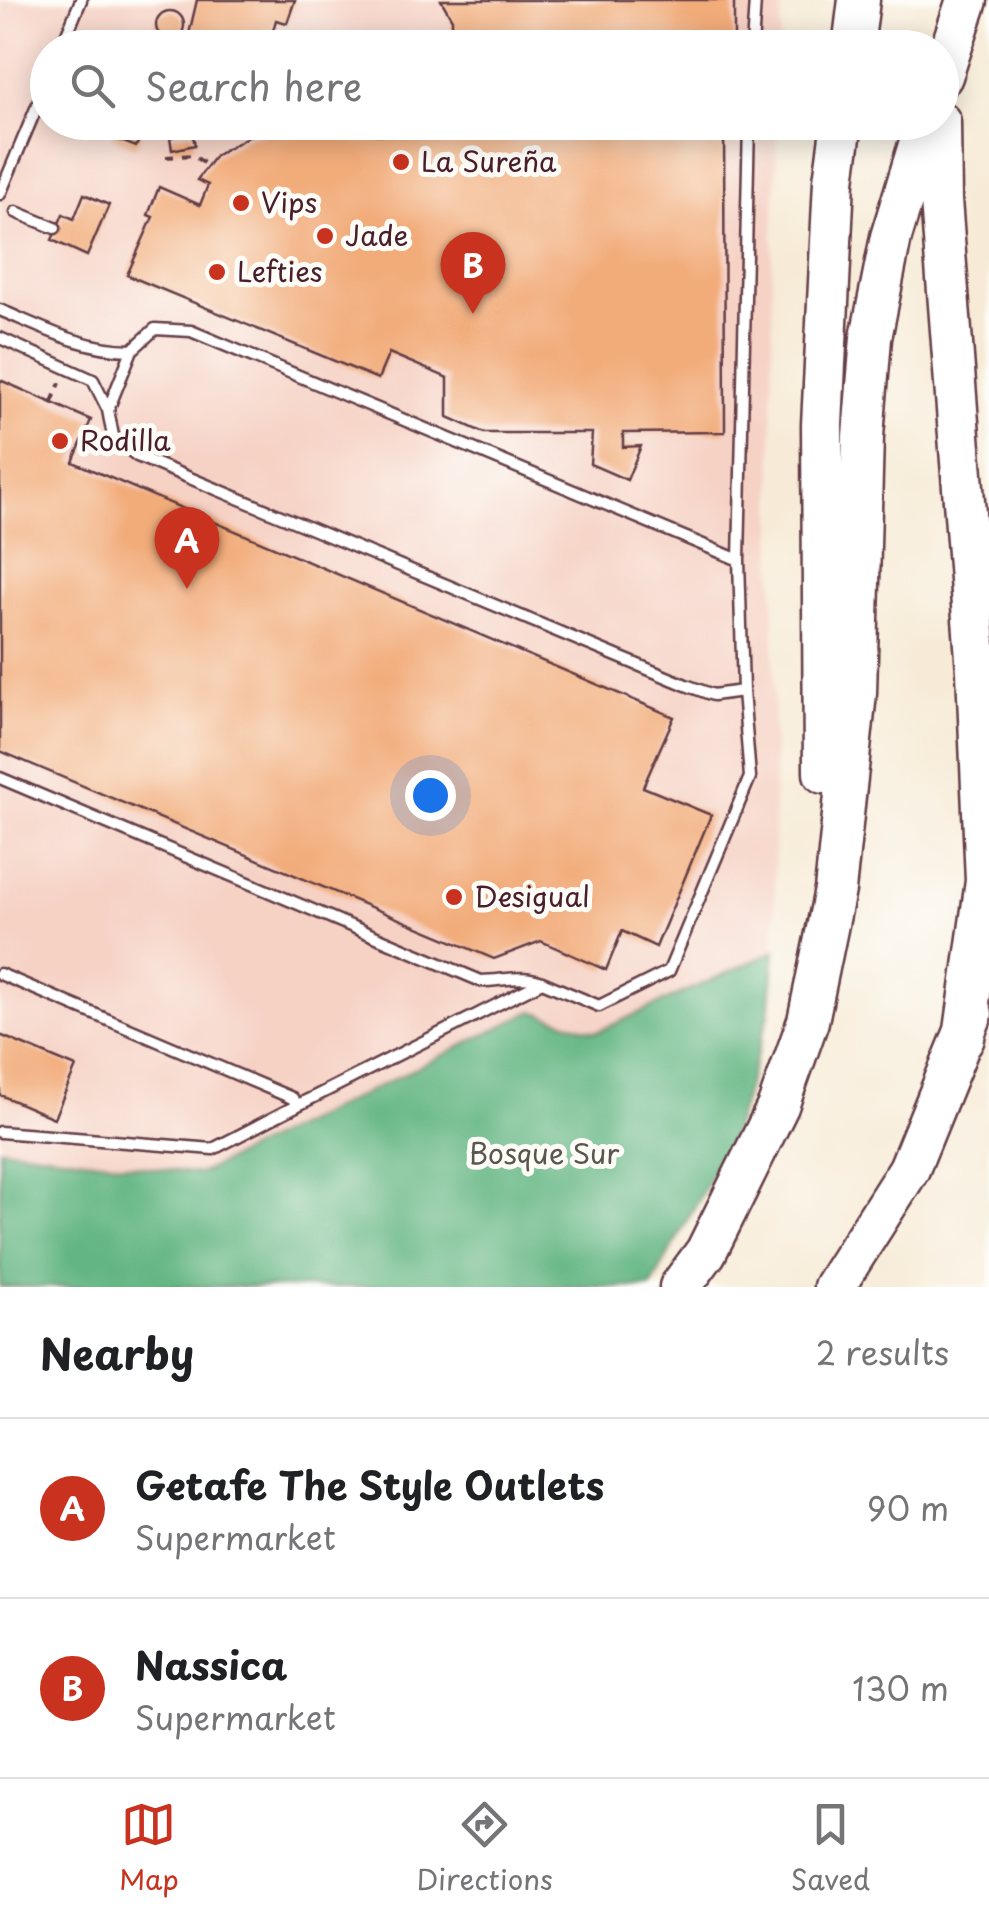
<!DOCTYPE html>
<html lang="en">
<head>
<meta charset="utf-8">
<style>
  :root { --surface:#fff; --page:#f6f6f6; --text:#202124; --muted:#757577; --line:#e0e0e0; --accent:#c8321e }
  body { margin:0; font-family:"Playpen Sans",sans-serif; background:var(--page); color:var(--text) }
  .you { position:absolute; left:430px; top:795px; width:35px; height:35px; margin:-25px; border:8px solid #fff; border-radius:50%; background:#1a73e8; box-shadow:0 0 0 15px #1a73e833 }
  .badge { display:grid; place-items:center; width:65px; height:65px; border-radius:50%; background:var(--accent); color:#fff; font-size:32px; font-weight:700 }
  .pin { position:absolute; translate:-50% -82px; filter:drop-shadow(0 2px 5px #0008) }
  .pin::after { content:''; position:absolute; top:52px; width:35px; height:30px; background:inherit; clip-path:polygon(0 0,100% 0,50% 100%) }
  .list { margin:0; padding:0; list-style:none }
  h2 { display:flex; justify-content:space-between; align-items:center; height:130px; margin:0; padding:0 40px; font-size:42px }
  h2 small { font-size:32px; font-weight:400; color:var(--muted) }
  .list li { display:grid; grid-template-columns:65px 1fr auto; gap:30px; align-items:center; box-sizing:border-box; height:180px; padding:0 40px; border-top:2px solid var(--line) }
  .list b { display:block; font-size:38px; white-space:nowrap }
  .list p { margin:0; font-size:32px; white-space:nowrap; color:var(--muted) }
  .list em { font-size:32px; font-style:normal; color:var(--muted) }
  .icon { flex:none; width:55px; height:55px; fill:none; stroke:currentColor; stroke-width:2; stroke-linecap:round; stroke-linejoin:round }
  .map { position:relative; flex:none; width:989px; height:1287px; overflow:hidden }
  .search { position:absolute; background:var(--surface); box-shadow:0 5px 25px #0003; left:30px; right:30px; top:30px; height:110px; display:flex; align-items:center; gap:25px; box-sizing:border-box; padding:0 35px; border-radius:55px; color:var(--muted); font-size:38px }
  .sheet { height:490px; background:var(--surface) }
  nav { display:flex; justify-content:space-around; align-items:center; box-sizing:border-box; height:140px; border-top:2px solid var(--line); background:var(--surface); font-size:28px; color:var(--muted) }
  nav a { display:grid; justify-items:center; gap:5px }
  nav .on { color:var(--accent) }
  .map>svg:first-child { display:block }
</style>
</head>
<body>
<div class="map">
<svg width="989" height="1287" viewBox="0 0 989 1287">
  <rect width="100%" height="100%" fill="#fdfcf7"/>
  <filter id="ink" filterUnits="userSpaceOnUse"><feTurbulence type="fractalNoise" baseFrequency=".01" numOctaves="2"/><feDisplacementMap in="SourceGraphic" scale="20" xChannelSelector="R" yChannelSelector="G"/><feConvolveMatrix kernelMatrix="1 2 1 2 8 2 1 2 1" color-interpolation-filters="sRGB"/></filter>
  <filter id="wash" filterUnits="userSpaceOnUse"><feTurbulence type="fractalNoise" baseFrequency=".0048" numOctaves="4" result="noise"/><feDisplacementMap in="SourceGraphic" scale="40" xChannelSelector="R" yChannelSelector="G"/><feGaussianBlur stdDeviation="2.25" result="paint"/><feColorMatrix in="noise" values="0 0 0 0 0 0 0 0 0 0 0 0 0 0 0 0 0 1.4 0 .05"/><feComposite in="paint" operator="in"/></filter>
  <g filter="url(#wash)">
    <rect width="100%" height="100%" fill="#f7ebd7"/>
    <path fill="#f6d2c5" d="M0 0H782L780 47 48 48V122L778 123 772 263 775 951 597 1032 533 1011 199 1174 0 1148Z"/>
    <path fill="#64b683" stroke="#576a57" stroke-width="2.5" d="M775 951 769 1014 732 1137 651 1287H0V1148L199 1174 533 1011 597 1032Z"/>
    <g id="blocks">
      <path fill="#f2ac7a" d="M197 0H295L287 23 276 20 268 48H241L189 34Z
        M441 0H734V40H718V48H452V19Z
        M156 25a14 14 0 1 1 28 0a14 14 0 1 1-28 0Z
        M117 122 146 124 136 147 111 137Z
        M296 122 318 129 324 122H344L375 134 403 136 430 129 426 122H724L725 432 623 433V447L641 446 627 480 590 464 592 433H484L448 417V378L389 353 378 379 127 275 153 217 148 215 159 187 200 205 208 185 197 180 215 156 251 135 293 129Z
        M192 132 195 145 172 150 170 137Z
        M84 194 109 205 87 256 52 240 63 214 74 219Z
        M0 380 91 420 73 462 674 717 643 787 711 815 656 947 622 931 606 970 541 941 494 959 0 751Z
        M0 1035 76 1067 54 1118 0 1095Z"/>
    </g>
  </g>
  <g filter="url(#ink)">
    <use href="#blocks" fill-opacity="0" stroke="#643e45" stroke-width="2.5"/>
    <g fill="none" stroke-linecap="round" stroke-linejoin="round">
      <defs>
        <path id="service" d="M61 48 81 0
          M752 48 755 0
          M0 194 48 80
          M16 212 55 228
          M0 310C43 328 84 350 132 350
          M0 338 93 380 108 410
          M739 560 191 331 155 329 132 350 108 410 113 436 137 456 686 685 713 695 743 691
          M0 778 481 981C503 981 522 974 542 982L298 1105 292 1098 0 974
          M542 982 599 1006 669 971 750 777 743 691 739 560 749 122
          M0 1132 213 1149 298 1105"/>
        <path id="motorway" d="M853 48 859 0
          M942 76 967 0
          M940 122 941 200 977 671 986 881 964 1038
          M824 773 822 425 834 181 842 122
          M680 1287 706 1252 778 1106 808 1021 835 890 856 693 863 436 871 338 891 237 926 122
          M834 1287 909 1169 972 1014"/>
      </defs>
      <use href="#service" stroke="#643e45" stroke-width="15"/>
      <use href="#motorway" stroke="#643e45" stroke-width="45"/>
      <path stroke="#643e45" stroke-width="4" stroke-dasharray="8 8" stroke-linecap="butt" d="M424 44 444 48
        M291 122 295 124
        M166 157 192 155 207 165
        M52 402 60 383"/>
      <use href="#service" stroke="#fff" stroke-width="10"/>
      <use href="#motorway" stroke="#fff" stroke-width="40"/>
    </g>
  </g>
  <g fill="#c8321e" stroke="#fdfcf7" stroke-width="4">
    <circle cx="401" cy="162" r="10"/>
    <circle cx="241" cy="203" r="10"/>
    <circle cx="325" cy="236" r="10"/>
    <circle cx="217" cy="272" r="10"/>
    <circle cx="60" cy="441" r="10"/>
    <circle cx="454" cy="897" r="10"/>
  </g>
  <g text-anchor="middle" stroke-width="10" stroke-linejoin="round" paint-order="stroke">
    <g font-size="28" fill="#4a1f2b" stroke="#fdfcf7" text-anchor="start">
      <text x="421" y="172">La Sureña</text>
      <text x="261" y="213">Vips</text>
      <text x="345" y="246">Jade</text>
      <text x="237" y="282">Lefties</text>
      <text x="80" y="451">Rodilla</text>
      <text x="474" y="907">Desigual</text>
    </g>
    <g font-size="28" fill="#59564d" stroke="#fdfcf7">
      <text x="544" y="1164">Bosque Sur</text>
    </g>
  </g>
</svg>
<div class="you"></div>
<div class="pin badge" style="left:187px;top:589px">A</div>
<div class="pin badge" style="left:473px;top:314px">B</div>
<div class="search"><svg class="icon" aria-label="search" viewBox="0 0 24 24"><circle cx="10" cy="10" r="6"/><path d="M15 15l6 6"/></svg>Search here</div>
</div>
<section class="sheet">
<h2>Nearby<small>2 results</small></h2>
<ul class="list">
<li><span class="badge">A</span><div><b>Getafe The Style Outlets</b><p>Supermarket</p></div><em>90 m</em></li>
<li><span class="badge">B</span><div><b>Nassica</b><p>Supermarket</p></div><em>130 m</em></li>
</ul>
</section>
<nav>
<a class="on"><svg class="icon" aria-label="map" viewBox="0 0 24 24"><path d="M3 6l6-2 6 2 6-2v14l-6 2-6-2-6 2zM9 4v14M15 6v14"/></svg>Map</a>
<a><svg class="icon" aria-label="directions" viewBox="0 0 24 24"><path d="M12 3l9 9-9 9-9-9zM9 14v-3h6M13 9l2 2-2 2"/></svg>Directions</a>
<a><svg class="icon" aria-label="saved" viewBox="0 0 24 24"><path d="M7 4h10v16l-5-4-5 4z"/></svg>Saved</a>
</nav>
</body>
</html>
